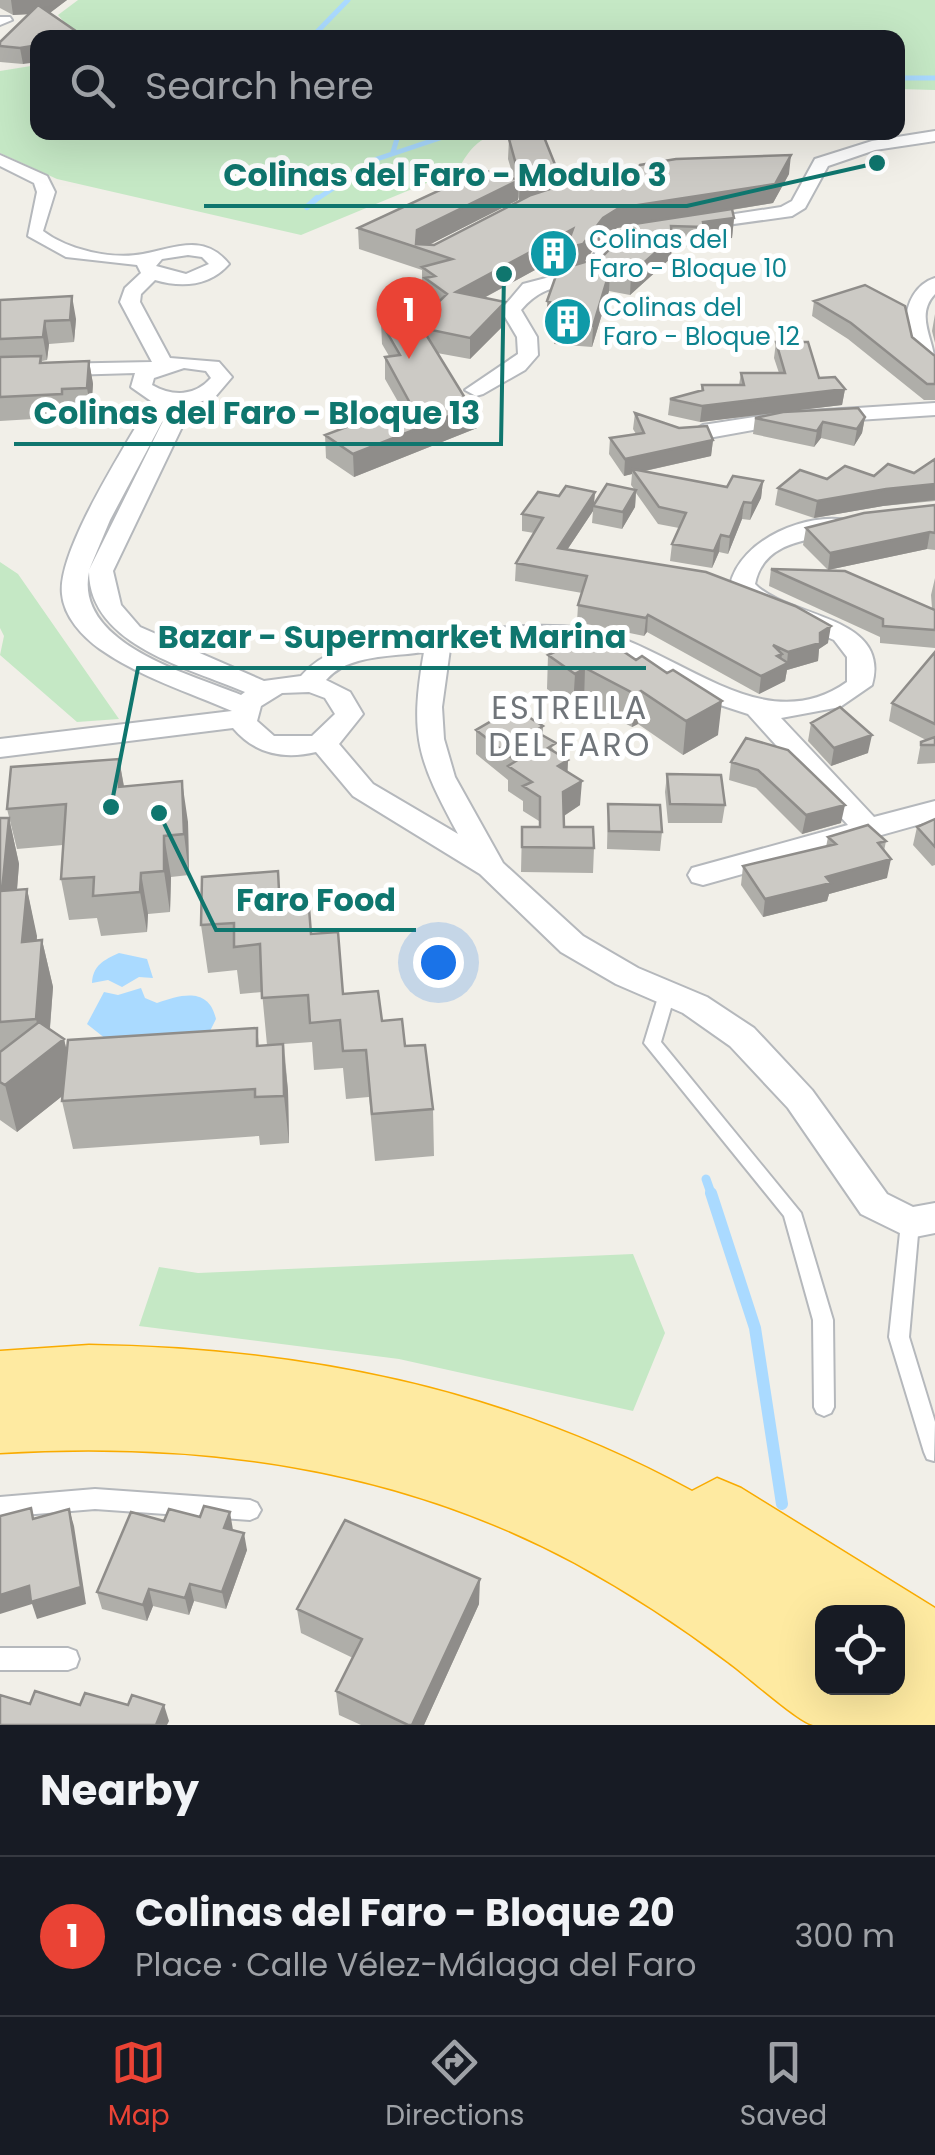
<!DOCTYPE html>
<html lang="en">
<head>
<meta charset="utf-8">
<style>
  :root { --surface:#171b24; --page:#242831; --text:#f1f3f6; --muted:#9ea1a6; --line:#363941; --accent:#ea4335 }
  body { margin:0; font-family:Poppins,sans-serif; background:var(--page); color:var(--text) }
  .controls { position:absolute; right:30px; bottom:30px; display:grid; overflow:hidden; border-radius:20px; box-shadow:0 10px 40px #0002 }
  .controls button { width:90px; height:90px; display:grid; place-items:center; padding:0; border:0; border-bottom:2px solid var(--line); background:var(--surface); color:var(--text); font:50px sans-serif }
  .you { position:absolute; left:438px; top:962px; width:35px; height:35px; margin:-25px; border:8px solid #fff; border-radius:50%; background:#1a73e8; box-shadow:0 0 0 15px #1a73e833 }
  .badge { display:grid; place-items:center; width:65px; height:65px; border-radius:50%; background:var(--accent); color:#fff; font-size:32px; font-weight:700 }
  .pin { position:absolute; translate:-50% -82px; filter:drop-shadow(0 2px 5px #0008) }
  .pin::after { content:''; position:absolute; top:52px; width:35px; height:30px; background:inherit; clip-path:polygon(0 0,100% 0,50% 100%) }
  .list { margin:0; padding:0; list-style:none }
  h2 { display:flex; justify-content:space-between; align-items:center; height:130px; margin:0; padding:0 40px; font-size:42px }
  h2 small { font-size:32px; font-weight:400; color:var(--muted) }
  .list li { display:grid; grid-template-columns:65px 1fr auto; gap:30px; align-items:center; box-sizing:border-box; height:160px; padding:0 40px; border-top:2px solid var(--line) }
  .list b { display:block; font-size:38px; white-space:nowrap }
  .list p { margin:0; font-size:32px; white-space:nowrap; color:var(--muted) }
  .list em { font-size:32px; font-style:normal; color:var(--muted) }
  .icon { flex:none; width:55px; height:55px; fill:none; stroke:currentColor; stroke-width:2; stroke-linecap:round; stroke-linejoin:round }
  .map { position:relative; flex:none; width:935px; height:1725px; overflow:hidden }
  .search { position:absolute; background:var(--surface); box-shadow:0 10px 40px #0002; left:30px; right:30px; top:30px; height:110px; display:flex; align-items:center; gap:25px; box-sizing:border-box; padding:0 35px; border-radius:20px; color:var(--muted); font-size:38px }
  .sheet { height:290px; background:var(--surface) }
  nav { display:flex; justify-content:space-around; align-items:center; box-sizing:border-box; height:140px; border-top:2px solid var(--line); background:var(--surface); font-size:28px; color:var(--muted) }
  nav a { display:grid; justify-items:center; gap:5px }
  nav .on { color:var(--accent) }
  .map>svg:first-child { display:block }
</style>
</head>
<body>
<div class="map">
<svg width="935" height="1725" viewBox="0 0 935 1725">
  <rect width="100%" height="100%" fill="#f1efe8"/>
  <path fill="#c5e8c5" d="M78 0H935V90L898 89V38H78L58 15Z
    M37 65 38 132 502 133C478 138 470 148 458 170L301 235 57 179 0 153V71Z
    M0 562 18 574 119 719 77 722 0 655 4 636 0 628Z
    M633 1254 665 1333 633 1411 399 1359 139 1326 159 1267 198 1273Z"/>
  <path fill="#aadaff" d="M119 953 147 959 153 978 139 977 122 987 108 980 92 983C93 965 104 960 119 953Z
    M141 988 145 998 157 1003C182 994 209 987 216 1019L209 1033 106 1039 87 1024 104 992 118 995Z"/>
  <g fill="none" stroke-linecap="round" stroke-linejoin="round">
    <path stroke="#aadaff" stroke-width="5" d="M311 38 348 0
      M898 78H935
      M393 152 399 132
      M314 201 377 159 458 132"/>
    <path stroke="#aadaff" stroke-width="6" d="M307 207 317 198"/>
    <path stroke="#aadaff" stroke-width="9" d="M706 1179 712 1196"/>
    <path stroke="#aadaff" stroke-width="12" d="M711 1193 755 1328 782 1504"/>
    <defs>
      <path id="service" d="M667 988 673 990 675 994 661 1042 801 1213 833 1320 834 1407 831 1413 824 1416 817 1413 814 1407 813 1320 784 1216 644 1043 659 994 661 990Z
        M910 1215 917 1218 919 1223 909 1337 935 1422 934 1461 927 1459 924 1452 889 1337 901 1223 903 1218Z
        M95 1489 250 1500 257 1503 261 1510 257 1517 250 1520 95 1509 0 1517V1497Z
        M0 1648H68L76 1651 79 1659 76 1667 68 1670H0Z"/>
      <path id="minor" d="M0 17H10L12 20 0 25Z
        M935 131V141L875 150 828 166 805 208 792 216 640 237C612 246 618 260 599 274 573 294 551 275 521 310L537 337 538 355 525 370 483 394 476 396 465 390 518 354 517 337 501 310 523 284 584 268 605 240 618 232 781 207 792 201 815 159 872 141Z
        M0 155 47 176 55 192 43 231C68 250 112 260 143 254 175 248 204 233 229 264 210 286 182 288 155 280L141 294 140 302 170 358 219 362 232 377 215 397 193 404 113 571 121 605 140 627 264 681 301 676C329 644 365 645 406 639 463 632 524 621 582 628 670 639 759 745 847 682V657L834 640 742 600 730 585C740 539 809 510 852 521V531C815 540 764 538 755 584 787 618 892 615 872 685L840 707 781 718 874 817 935 801V820L703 885 692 882 688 875 692 868 848 825 748 714 711 702 633 660 583 644 526 642 450 649 442 707 444 739 455 777 503 863 583 936 638 968 707 997 754 1028 812 1090 887 1194 913 1207 935 1203V1233L910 1238 861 1214 788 1108 730 1046 683 1013 616 984 561 952 480 874 353 796 316 752C283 760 254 753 233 728L0 757V739L232 711C188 692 140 677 100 649 83 637 64 617 62 594 57 550 128 442 151 401L131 387 135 373 0 377V365L152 362 120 302 125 288 141 273 137 265 66 257 28 236 37 192 34 183 0 166ZM188 255 202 257 209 264 186 274 156 266 162 259ZM184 368 206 371 211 378C195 396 173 397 152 385L154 378ZM171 405 89 570 110 520ZM89 572C90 646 190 668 245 692L241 695C190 674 74 644 89 572ZM424 652C409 737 418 760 458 834L373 784 339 744 363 714 350 692 326 680C348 654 392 657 424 652ZM309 692 325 698 335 714 312 736H274L257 721 261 706 282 693Z
        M935 278V294C914 316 935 340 935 365 896 354 897 290 935 278Z
        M935 403V415L780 425 703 439 692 432 703 425 780 413Z"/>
      <path id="trunk" d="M89 1345C302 1348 503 1388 692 1491L717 1478 741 1488 935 1608V1725C904 1725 841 1725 813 1725 797 1721 745 1674 728 1662 679 1625 628 1592 575 1563 396 1467 200 1441 0 1453V1351ZM822 1612H898V1688H822Z"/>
    </defs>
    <use href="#service" stroke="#b5b8bc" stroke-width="4"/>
    <use href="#minor" stroke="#b5b8bc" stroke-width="4"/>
    <use href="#trunk" stroke="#f9ab00" stroke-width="3"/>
    <use href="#service" fill="#fff" fill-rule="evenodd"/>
    <use href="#minor" fill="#fff" fill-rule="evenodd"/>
    <use href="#trunk" fill="#feeaa1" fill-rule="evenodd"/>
  </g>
  <path fill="#afaea9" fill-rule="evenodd" d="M0 0H67L49 13 23 64 0 62V42L29 14 13 15 0 8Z
    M509 139 555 187 789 174 773 203 732 210 734 218 732 238 702 241V247L672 246 671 258 630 295 609 291 592 347 554 344V338L550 337V330L547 329V301L565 268 566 253 484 298 505 302V324L470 359 437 353 465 398 477 405V428L354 477 326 458 325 435 401 407 385 379V357L389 356 382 344 381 322H418L435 306 426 299V290L422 288V270L359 249 358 228 514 179 508 159ZM529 196 434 245 430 244 518 200V197L519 200ZM632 226 602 257 583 263 602 238 617 228Z
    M0 300 76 319 74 342 49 344 47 360 42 361V363L89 361 93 384 91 411 66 413V417L0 421Z
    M814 301 912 337 935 356V400H924L848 339 812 316Z
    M935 314V343L932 331Z
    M776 342 819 378 845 389 842 405 700 422 668 415 670 399 701 391 702 385H739L741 373H779L774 358Z
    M635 413 713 440 711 456 645 471 727 487 763 481 761 498 750 520 742 519 728 554 719 552 712 568 670 561 672 544 679 528 658 524 636 493 635 507 622 529 592 523 593 511 567 550 828 643 819 649 818 661 787 670 785 681 759 694 647 632 644 636 577 622 578 605 582 593 515 581 516 563 534 533 522 531V514L559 496 595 492 594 504 634 489 631 485 632 474 624 476 609 454 610 438 636 434 633 429Z
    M865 417 862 433 854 446 821 438 814 447 753 434 755 418Z
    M935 459V501L883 506 814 518 775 505 778 488 827 479 914 473Z
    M935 505V550L927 549 828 570 803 545 806 528Z
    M771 569 932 608 931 595 935 578V648L880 643V637L769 586Z
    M588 636 718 735 683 755 638 724 632 727 584 702 573 707 547 689 548 655Z
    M935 652V763L917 764 921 742 926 740 889 721 892 703Z
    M811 723 868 753 831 766 808 741Z
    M543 726V735L556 753 568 760 567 772 580 805 564 816V827L594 848 593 873 521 872 522 827H539V821L523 811V801L508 791V780L476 754V730Z
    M746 738 841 823 802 834 756 788 729 780 731 762Z
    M119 759 124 786 188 822 189 875 171 877 170 912 148 914 147 932 101 936 97 918 69 920 61 879 63 845 17 849 7 809Z
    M667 774 725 805 722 823H668L665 792Z
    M608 804 662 832 660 851 607 849Z
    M0 818H9L19 864 17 890 27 889 37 940H42L53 987 50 1029 64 1039 67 1053 257 1028 259 1046 267 1045 262 992 240 994 237 970 208 973 201 925 282 910 312 934 343 994 382 1021 405 1046 433 1109 434 1156 375 1161 369 1097 346 1099 343 1068 314 1070 312 1042 284 1044 288 1091 289 1143 260 1145 259 1136 73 1149 62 1101V1096L17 1132 0 1120Z
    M935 819V865L932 866 913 845 917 827Z
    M828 837 886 841 884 851 887 878 829 894 827 901 763 917 741 885 743 866 826 847Z
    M164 1521 233 1530 247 1550 226 1609 194 1601 189 1615 153 1606 147 1621 102 1609 97 1592Z
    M479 1604 424 1725H361L339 1715 336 1691 353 1658 301 1633 297 1609Z"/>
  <path fill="#8f8d8a" d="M11 0H67L50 13 13 15Z
    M38 45V62L23 64 20 48Z
    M791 155 789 174 773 203 617 228 602 238 582 265 565 269 566 253 456 313V292L573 229 619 208Z
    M556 167 555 187 519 200 520 179Z
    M519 180 518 200 421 249 416 247 417 230Z
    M734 218 732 238 702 241 703 222Z
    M672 238 671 258 630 295 631 274Z
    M610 270 609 291 592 347 593 326Z
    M72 296 76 319 74 342 70 320Z
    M505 302V324L470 359V338Z
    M45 321 49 344 47 360 43 337Z
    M89 361 93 384 91 411 87 388Z
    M845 389 842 405 700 422 702 406Z
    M477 405V428L354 477 353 454Z
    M865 417 862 433 854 446 857 429Z
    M823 422 821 438 814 447 817 431Z
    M713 440 711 456 635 473 632 469V474L624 476 625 459Z
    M763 481 761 498 750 520 752 503Z
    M935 484V500L883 506 814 518 817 501 886 489Z
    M636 490 635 507 622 529 623 512Z
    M595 492 593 511 557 565 558 548Z
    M744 502 742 519 728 554 730 537Z
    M930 532 927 549 828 570 830 553Z
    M721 535 719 552 712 568 714 551Z
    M648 615 647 632 644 636 646 618Z
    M831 626 828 643 819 649 818 661 787 670 785 681 759 694 761 676 777 656 782 654 780 667 787 663 788 652Z
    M585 668 584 702 573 707 575 674Z
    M641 691 638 724 632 727 635 694Z
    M722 701 718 735 683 755 686 721Z
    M872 735 868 753 831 766 834 748Z
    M119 759 126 799 119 787Z
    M568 760 567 785 558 766Z
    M182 781 188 822 189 875 184 834Z
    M582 781 580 805 562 817 563 792Z
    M845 805 841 823 802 834 806 815Z
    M9 818 19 864 13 938 2 891Z
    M164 836 171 877 170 912 164 871Z
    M891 859 887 878 829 894 827 901 763 917 765 899 826 877Z
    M141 873 148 914 147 932 140 892Z
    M27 889 37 936 33 989 22 942Z
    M42 940 53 987 48 1051 64 1039 75 1086 17 1132 5 1085 44 1054 36 1019Z
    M283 1044 288 1091 289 1143 284 1096Z
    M69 1509 74 1526 86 1604 37 1619 32 1604 0 1614V1595Z
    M230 1512 233 1530 224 1528Z
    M244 1533 247 1550 226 1609 222 1592Z
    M480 1579 479 1604 424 1725H412Z
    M190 1584 194 1601 189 1615 185 1598Z
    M149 1589 153 1606 147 1621 143 1605Z
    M164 1705 169 1721 167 1725H156Z"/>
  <path fill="#cccac5" stroke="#8f8d8a" stroke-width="2.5" d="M38 5 86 38H38V45L20 48 0 46V42Z
    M544 137 556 167 520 179 509 139Z
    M791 155 775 184 619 208 603 218 583 244 566 248 573 229 456 292 505 302 470 338 422 328 465 398 477 405 353 454 325 435 410 403 385 357 400 355 381 322 416 318 418 322 447 294 425 278 435 276 422 267 452 259 358 228 483 170 519 180 417 230 416 244 434 245 531 195 596 174 631 175 640 165 676 159Z
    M732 209 734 218 703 222 704 227 671 226 672 238 631 274 610 270 593 326 555 322 557 316H551L553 309 548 308 550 302 547 301 558 270 602 257 634 224Z
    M865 285 905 306 912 337 935 356V384H927L851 323 814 301Z
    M72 296 70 320 45 321 43 337 0 339V300Z
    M776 342H808L819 378 835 377 845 389 702 406 670 399 703 390 702 385H744L741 373H785Z
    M41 356 40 363 89 361 87 388 62 389V394L0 397V357Z
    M858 408 865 417 857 429 823 422 817 431 755 418 783 412Z
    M635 413 679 428 707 426 713 440 625 459 610 438 644 433Z
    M935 459V484L886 489 817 501 778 488 800 470 827 479 845 466 874 476 888 464 914 473Z
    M632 469 727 487 733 476 763 481 752 503 744 502 730 537 721 535 714 551 672 544 686 513 659 507Z
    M607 484 636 490 623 512 593 506Z
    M566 486 595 492 558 548 706 572 795 606 831 626 820 633V643L788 652 773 645 782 654 777 656 788 663 761 676 648 615 646 618 578 605 587 576 516 563 543 518 522 514 538 492 559 496Z
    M935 505V533L930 532 830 553 806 528 864 513Z
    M771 569 845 571 935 610V630L883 626V619Z
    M588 636 608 648 614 645 636 660 642 656 667 673 673 670 722 701 686 721 641 691 635 694 585 668 575 674 548 655Z
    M935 652V724L892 703Z
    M840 707 872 735 834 748 811 723Z
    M514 708 543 726 535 731 556 743 548 748 568 760 558 766 582 781 563 792 564 827H593L594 848 522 847V827H540V797L523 786 532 782 508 766 516 761 476 730Z
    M935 737V745H921V742Z
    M746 738 788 750 845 805 806 815 758 770 731 762Z
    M119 759V787L182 781 184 834 164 836V871L141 873 140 892 93 896 94 877 61 879 66 804 7 809 11 767Z
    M667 774 721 775 725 805 670 804Z
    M608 804 660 805 662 832 609 831Z
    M0 818H9L2 891 27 889 22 942 42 940 36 1019 0 1022Z
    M935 819V847L917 827Z
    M868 825 886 841 878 843 891 859 826 877 831 883 765 899 743 866 836 844 828 837Z
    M278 871 280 910 309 908 311 934 338 932 343 994 378 991 382 1021 402 1019 405 1046 425 1045 433 1109 372 1114 366 1050 343 1051 340 1020 310 1023 308 995 262 998 260 944 234 947V923L201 925 202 877Z
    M39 1022 64 1039 5 1085 0 1082V1052Z
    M257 1028V1046L283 1044 284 1096 255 1097V1089L62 1101 68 1040Z
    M204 1506 230 1512 224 1528 244 1533 222 1592 190 1584 185 1598 149 1589 143 1605 97 1592 131 1512 164 1521 169 1509 200 1517Z
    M31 1508 33 1519 69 1509 81 1587 31 1602 29 1586 0 1595V1516Z
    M345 1520 480 1579 412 1725H408L336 1691 362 1639 297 1609Z
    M35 1691 80 1705 85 1693 128 1705 132 1695 164 1705 156 1725H0V1695L30 1704Z"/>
  <defs>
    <symbol id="building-disc" viewBox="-11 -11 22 22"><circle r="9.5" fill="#0f9aa8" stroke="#fff"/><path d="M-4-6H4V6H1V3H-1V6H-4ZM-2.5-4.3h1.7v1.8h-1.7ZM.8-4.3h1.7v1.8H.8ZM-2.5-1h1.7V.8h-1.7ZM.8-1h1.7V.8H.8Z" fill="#fff"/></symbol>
  </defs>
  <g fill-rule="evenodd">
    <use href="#building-disc" x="526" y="226" width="55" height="55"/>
    <use href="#building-disc" x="540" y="294" width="55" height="55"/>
  </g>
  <g text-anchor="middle" stroke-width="10" stroke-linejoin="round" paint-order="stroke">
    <g font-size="25" fill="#0d838f" stroke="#fff" text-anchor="start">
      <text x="589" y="248">Colinas del<tspan x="589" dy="29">Faro - Bloque 10</tspan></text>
      <text x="603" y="316">Colinas del<tspan x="603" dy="29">Faro - Bloque 12</tspan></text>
    </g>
    <g font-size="32" letter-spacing="2.5" fill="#70757a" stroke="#fff">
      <text x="570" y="719">ESTRELLA<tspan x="570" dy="37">DEL FARO</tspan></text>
    </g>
  </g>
  <path fill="none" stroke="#0f766e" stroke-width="4" d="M877 163L687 206H204M504 274L501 444H14M111 807L138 668H646M159 813L216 930H416"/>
  <g fill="#0f766e" stroke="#fff" stroke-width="4">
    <circle cx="877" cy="163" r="10"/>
    <circle cx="504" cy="274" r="10"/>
    <circle cx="111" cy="807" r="10"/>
    <circle cx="159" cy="813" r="10"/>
  </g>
  <g font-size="32" text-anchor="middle" font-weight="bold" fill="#0f766e" stroke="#fff" stroke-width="10" stroke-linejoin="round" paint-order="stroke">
    <text x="445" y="186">Colinas del Faro - Modulo 3</text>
    <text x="257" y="424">Colinas del Faro - Bloque 13</text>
    <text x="392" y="648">Bazar - Supermarket Marina</text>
    <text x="316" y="911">Faro Food</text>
  </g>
</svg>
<div class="controls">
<button><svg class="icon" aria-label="locate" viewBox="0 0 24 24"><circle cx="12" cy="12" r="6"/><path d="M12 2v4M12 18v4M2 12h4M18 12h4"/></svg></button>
</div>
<div class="you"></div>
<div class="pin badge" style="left:409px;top:359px">1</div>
<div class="search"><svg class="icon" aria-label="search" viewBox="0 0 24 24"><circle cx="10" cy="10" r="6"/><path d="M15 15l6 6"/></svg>Search here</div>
</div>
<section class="sheet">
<h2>Nearby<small></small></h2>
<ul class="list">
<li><span class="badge">1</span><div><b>Colinas del Faro - Bloque 20</b><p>Place · Calle Vélez-Málaga del Faro</p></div><em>300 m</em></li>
</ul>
</section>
<nav>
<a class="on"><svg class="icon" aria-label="map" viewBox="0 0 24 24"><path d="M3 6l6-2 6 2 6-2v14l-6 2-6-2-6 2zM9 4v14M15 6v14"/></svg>Map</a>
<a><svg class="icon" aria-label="directions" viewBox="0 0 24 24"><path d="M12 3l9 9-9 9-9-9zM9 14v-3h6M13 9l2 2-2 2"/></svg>Directions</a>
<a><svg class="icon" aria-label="saved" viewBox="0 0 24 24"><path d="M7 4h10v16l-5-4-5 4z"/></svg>Saved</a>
</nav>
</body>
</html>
